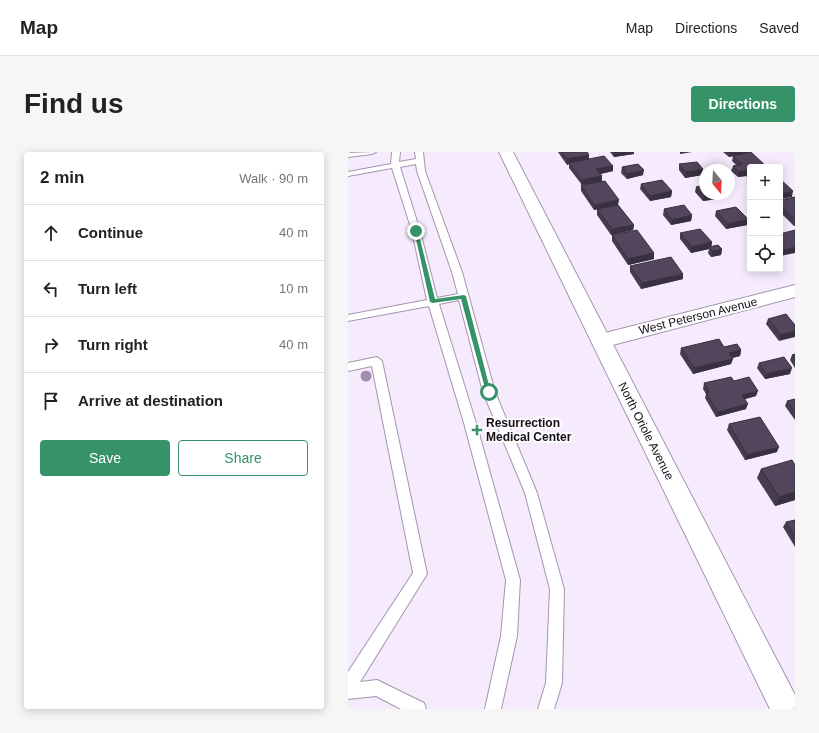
<!DOCTYPE html>
<html lang="en">
<head>
<meta charset="utf-8">
<style>
  :root { --surface:#fff; --page:#f6f6f6; --text:#222; --muted:#767676; --line:#e0e0e0; --accent:#369269 }
  body { margin:0; font-family:Helvetica,sans-serif; background:var(--page); color:var(--text) }
  .controls { position:absolute; right:12px; top:12px; display:grid; overflow:hidden; border-radius:4px; box-shadow:0 2px 10px #0003 }
  .controls button { width:36px; height:36px; display:grid; place-items:center; padding:0; border:0; border-bottom:1px solid var(--line); background:var(--surface); color:var(--text); font:20px sans-serif }
  .compass { position:absolute; left:351px; top:12px; width:36px; height:36px; border-radius:50%; background:var(--surface); box-shadow:0 2px 10px #0003; rotate:162deg }
  .stop { position:absolute; width:12px; height:12px; margin:-9px; border:3px solid #369269; border-radius:50%; background:#fff }
  .stop.end { background:#369269; border-color:#fff; box-shadow:0 1px 4px #0008 }
  .list { margin:0; padding:0; list-style:none }
  h2 { display:flex; justify-content:space-between; align-items:center; height:52px; margin:0; padding:0 16px; font-size:17px }
  h2 small { font-size:13px; font-weight:400; color:var(--muted) }
  .list li { display:grid; grid-template-columns:26px 1fr auto; gap:12px; align-items:center; box-sizing:border-box; height:56px; padding:0 16px; border-top:1px solid var(--line) }
  .list b { display:block; font-size:15px; white-space:nowrap }
  .list em { font-size:13px; font-style:normal; color:var(--muted) }
  .actions { display:flex; gap:8px; padding:12px 16px }
  .actions a { flex:1; padding:9px 0; border:1px solid var(--accent); border-radius:4px; text-align:center; font-size:14px; color:var(--accent) }
  .actions .main { background:var(--accent); color:#fff }
  .icon { flex:none; width:22px; height:22px; fill:none; stroke:currentColor; stroke-width:2; stroke-linecap:round; stroke-linejoin:round }
  .map { position:relative; flex:none; width:447px; height:557px; overflow:hidden; border-radius:4px }
  header { display:flex; align-items:center; gap:24px; box-sizing:border-box; height:56px; padding:0 20px; background:var(--surface); border-bottom:1px solid var(--line) }
  header strong { font-size:19px }
  nav { display:flex; gap:22px; margin-inline-start:auto; font-size:14px }
  .intro { display:flex; align-items:center; justify-content:space-between; box-sizing:border-box; height:96px; padding:0 24px }
  h1 { margin:0; font-size:28px }
  .button { padding:10px 18px; border-radius:4px; background:var(--accent); color:#fff; font-size:14px; font-weight:700 }
  main { display:flex; gap:24px; padding:0 24px }
  aside { flex:1; background:var(--surface); border-radius:4px; box-shadow:0 2px 10px #0003 }
  .map>svg:first-child { display:block }
</style>
</head>
<body>
<header>
<strong>Map</strong>
<nav><a>Map</a><a>Directions</a><a>Saved</a></nav>
</header>
<div class="intro"><h1>Find us</h1><a class="button">Directions</a></div>
<main>
<aside>
<h2>2 min<small>Walk · 90 m</small></h2>
<ul class="list">
<li><svg class="icon" aria-label="ahead" viewBox="0 0 24 24"><path d="M12 20V5M6 11l6-6 6 6"/></svg><div><b>Continue</b></div><em>40 m</em></li>
<li><svg class="icon" aria-label="left" viewBox="0 0 24 24"><path d="M17 20v-9H6M10 6l-5 5 5 5"/></svg><div><b>Turn left</b></div><em>10 m</em></li>
<li><svg class="icon" aria-label="right" viewBox="0 0 24 24"><path d="M7 20v-9h11M14 6l5 5-5 5"/></svg><div><b>Turn right</b></div><em>40 m</em></li>
<li><svg class="icon" aria-label="arrive" viewBox="0 0 24 24"><path d="M6 21V4h12l-3 4 3 4H6"/></svg><div><b>Arrive at destination</b></div></li>
</ul>
<div class="actions"><a class="main">Save</a><a>Share</a></div>
</aside>
<div class="map">
<svg width="447" height="557" viewBox="0 0 447 557">
  <rect width="100%" height="100%" fill="#f5ebfc"/>
  <g fill="none" stroke-linecap="round" stroke-linejoin="round">
    <defs>
      <path id="lane" d="M28 0 24 2 0 5V1Z
        M44 0H52L51 10 68 7 67 0H75L77 19 114 120 147 240 189 341 216 437 214 531 206 557H190L198 531 202 437 177 341 135 240 111 148 91 152 128 271 172 428 169 484 153 557H137L153 484 158 428 116 271 81 154 0 169V163L79 148 64 79 44 16 0 24V20L43 12ZM68 12 69 19 104 120 110 142 89 146 72 79 52 15Z
        M29 205 34 209 79 422 12 530 29 528 76 551 78 557H53L28 544 0 547V520L65 421 24 214 0 219V211Z"/>
      <path id="street" d="M447 133V145L253 196 246 194 243 189 246 184 253 182Z"/>
      <path id="secondary" d="M151 0H165L447 543V557H422Z"/>
    </defs>
    <use href="#lane" stroke="#a395ae" stroke-width="2"/>
    <use href="#street" stroke="#a395ae" stroke-width="2"/>
    <use href="#secondary" stroke="#a395ae" stroke-width="2"/>
    <use href="#lane" fill="#fff" fill-rule="evenodd"/>
    <use href="#street" fill="#fff" fill-rule="evenodd"/>
    <use href="#secondary" fill="#fff" fill-rule="evenodd"/>
  </g>
  <circle fill="#a28db0" cx="18" cy="224" r="5.5"/>
  <path fill="#473b4f" d="M210 0H239L241 3V7L265 14V19L252 22 254 29 270 53 286 73 285 78 263 83 249 63V57L246 58 233 39V33H234L221 16V12L219 13Z
    M262 0H286V2L266 5Z
    M375 0H401L402 25 400 26 398 24 390 25 383 19 385 14 388 13 384 9 385 4 381 5Z
    M331 12 354 23 337 26 331 18Z
    M274 15 295 23 279 27 273 21Z
    M293 32 324 39 323 45 302 49 292 37Z
    M348 35 376 46 355 49 347 40Z
    M447 45V74H446L432 60V48Z
    M316 57 344 63 343 69 323 73 315 63Z
    M368 59 399 73 378 77 367 64Z
    M332 81 364 90 363 95 374 97 373 103 363 105 360 101 361 97 343 101 332 87Z
    M264 83 306 101V107L280 113 264 89Z
    M282 114 335 127 293 137 282 120Z
    M420 167 447 173 431 189 418 172Z
    M376 195 393 198 392 204 384 206 383 212 345 222 332 202 333 196Z
    M447 202V216L442 208 444 203Z
    M411 211 442 222 417 227 409 216Z
    M386 229 408 244 397 247 398 257 368 265 357 246 358 242 355 237 356 231Z
    M447 247V268L437 254 439 249Z
    M381 272 429 300 397 308 379 278Z
    M447 313V348L427 354 409 326 413 317Z
    M447 368V395L435 375 438 370Z"/>
  <path fill="#393040" d="M266 0H286V2L266 5Z
    M332 0H344L332 2Z
    M382 0H401V1L381 5Z
    M241 3V8L221 11V12L219 13V7Z
    M265 14V19L248 23V17Z
    M355 17 354 23 337 26 338 20Z
    M296 18 295 23 279 27V22Z
    M400 18 398 24 390 25 391 20Z
    M254 24V29L234 33V28Z
    M324 39 323 45 302 49V44Z
    M445 39 444 45 432 47V42Z
    M366 42H376V46L355 49 356 44Z
    M271 48 270 53 246 58V53Z
    M344 63 343 69 323 73 324 68Z
    M400 67 399 73 378 77 380 72Z
    M286 73 285 78 263 83 264 77Z
    M364 90 363 96 361 95V97L343 101 344 95Z
    M447 95V101L432 104V99Z
    M374 97 373 103 363 105 365 99Z
    M306 101V107L280 113V107Z
    M335 122V127L293 137 294 131Z
    M447 179V185L431 189 433 183Z
    M393 198 392 204 380 207 381 201Z
    M385 207 383 212 345 222 346 216Z
    M444 216 442 222 417 227 418 222Z
    M410 239 408 244 393 248 394 243Z
    M400 252 398 257 368 265 370 260Z
    M431 295 429 300 397 308 399 303Z
    M447 340V348L427 354 431 345Z"/>
  <path fill="#52455c" stroke="#393040" d="M214 0H239L241 3 219 7Z
    M403 0 419 15H402V20L400 18 391 20 385 14 394 12 385 4Z
    M256 4 265 14 248 17 254 24 234 28 221 11Z
    M349 10 355 17 338 20 331 12Z
    M290 12 296 18 279 22 274 15Z
    M432 27 445 39 432 42Z
    M314 28 324 39 302 44 293 32Z
    M257 29 271 48 246 53 233 33Z
    M357 33V42H366L356 44 348 35Z
    M447 45V68L432 53V48Z
    M270 53 286 73 264 77 249 57Z
    M336 53 344 63 324 68 316 57Z
    M388 55 400 67 380 72 368 59Z
    M352 77 364 90 344 95 332 81Z
    M289 78 306 101 280 107 264 83Z
    M447 78V95L432 99V82Z
    M370 93 374 97 365 99 361 95Z
    M323 105 335 122 294 131 282 114Z
    M438 162 447 173V179L433 183 420 167Z
    M371 187 376 195 389 192 393 198 381 201 385 207 346 216 333 196Z
    M447 202V207L444 203Z
    M436 205 444 216 418 222 411 211Z
    M383 225 386 229 401 225 410 239 394 243 400 252 370 260 358 241 362 240 356 231Z
    M447 247V260L439 249Z
    M412 265 431 295 399 303 381 272Z
    M444 308 447 313V340L431 345 413 317Z
    M447 368V385L438 370Z"/>
  <path fill="#369269" d="M66 78 70 79 87 147 116 143 118 144 143 241 138 240 113 147 85 151 82 150Z"/>
  <path fill="#369269" stroke="#fdfdfd" stroke-width="1.5" d="M127 272h4v4h4v4h-4v4h-4v-4h-4v-4h4z"/>
  <g text-anchor="middle" stroke-width="4" stroke-linejoin="round" paint-order="stroke">
    <g font-size="12" fill="#150f19" stroke="#fdfdfd">
      <text transform="translate(350 164) rotate(-14)" y="4">West Peterson Avenue</text>
      <text transform="translate(298 279) rotate(63)" y="4">North Oriole Avenue</text>
    </g>
    <g font-size="12" font-weight="bold" fill="#150f19" stroke="#fdfdfd" text-anchor="start">
      <text x="138" y="275">Resurrection<tspan x="138" dy="14">Medical Center</tspan></text>
    </g>
  </g>
</svg>
<div class="controls">
<button>+</button>
<button>−</button>
<button><svg class="icon" aria-label="locate" viewBox="0 0 24 24"><circle cx="12" cy="12" r="6"/><path d="M12 2v4M12 18v4M2 12h4M18 12h4"/></svg></button>
</div>
<svg class="compass" viewBox="-18 -18 36 36"><path d="M0-13l5 13h-10z" fill="#e53935"/><path d="M0 13l5-13h-10z" fill="#767676"/></svg>
<div class="stop" style="left:141px;top:240px"></div>
<div class="stop end" style="left:68px;top:79px"></div>
</div>
</main>
</body>
</html>
